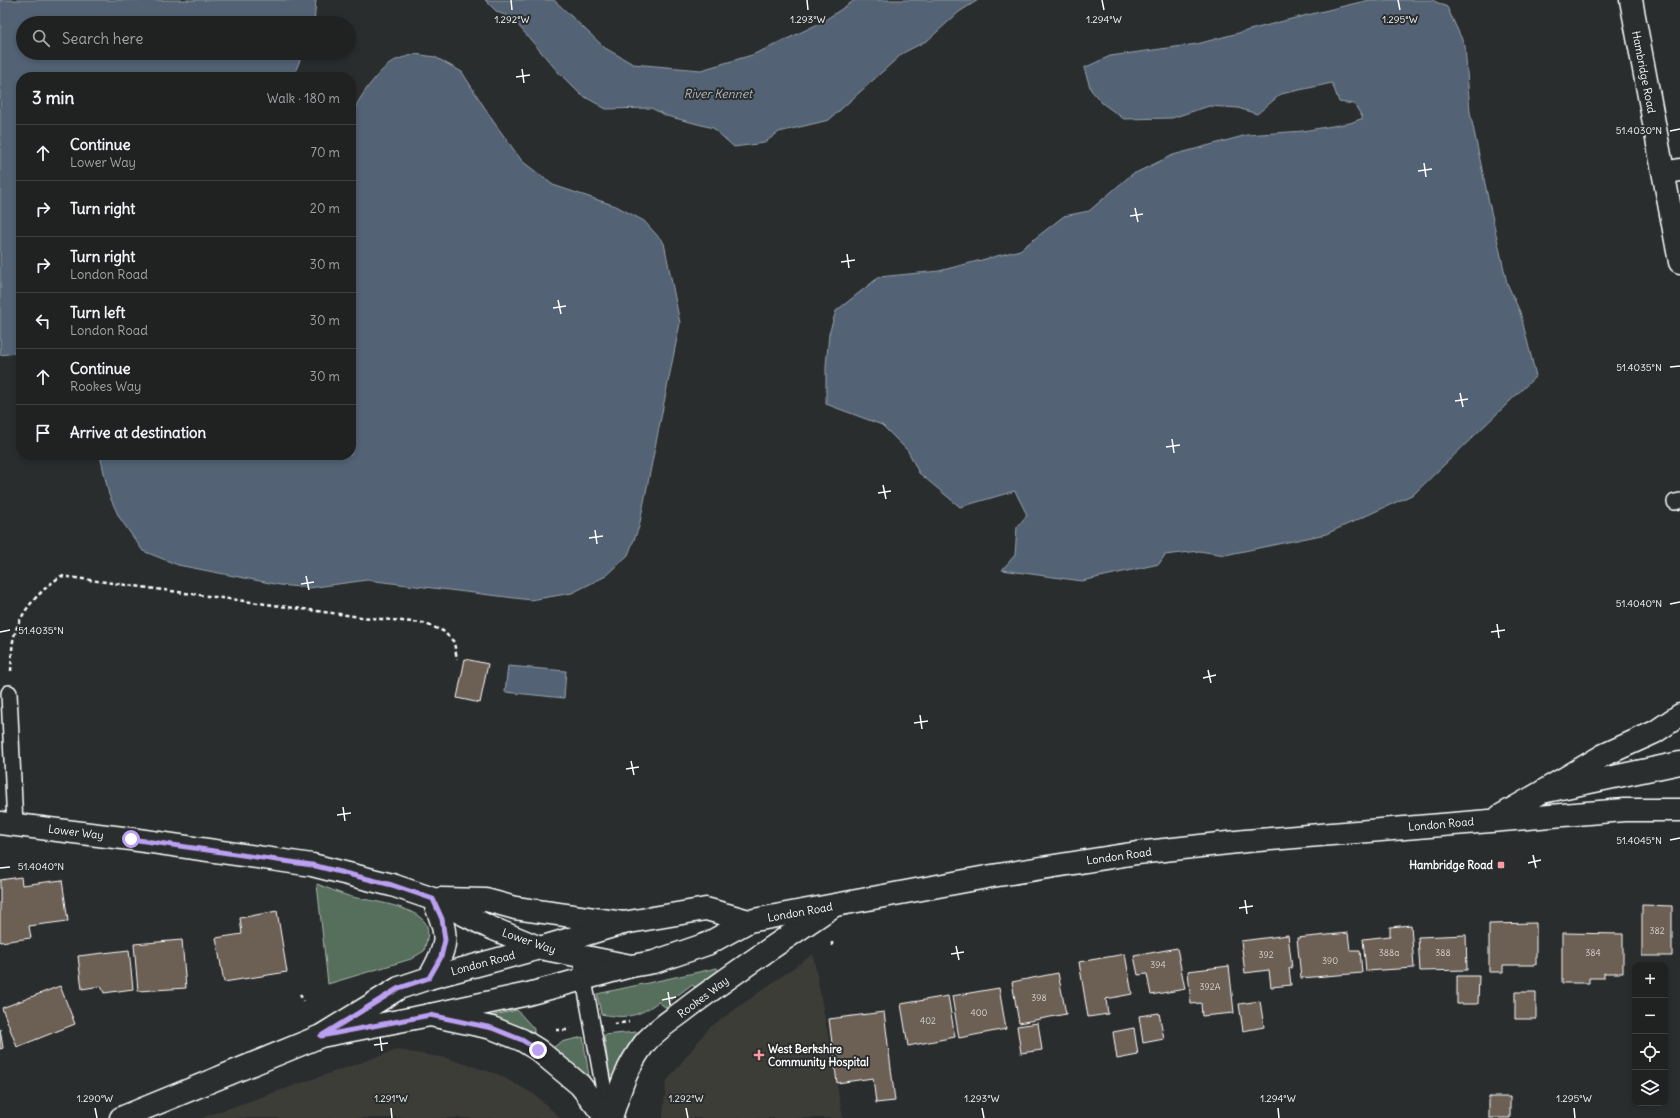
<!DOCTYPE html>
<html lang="en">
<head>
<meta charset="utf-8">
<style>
  :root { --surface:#202222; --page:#282a2a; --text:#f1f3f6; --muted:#a2a4a5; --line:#3d3f40 }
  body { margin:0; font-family:Delius,sans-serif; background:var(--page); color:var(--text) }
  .controls { position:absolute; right:12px; bottom:12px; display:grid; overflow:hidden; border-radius:8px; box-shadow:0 2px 6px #0003 }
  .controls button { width:36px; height:36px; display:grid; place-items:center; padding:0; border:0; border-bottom:1px solid var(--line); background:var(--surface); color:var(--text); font:20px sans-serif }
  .stop { position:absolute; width:12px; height:12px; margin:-9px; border:3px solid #bca0f2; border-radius:50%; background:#fff }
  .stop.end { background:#bca0f2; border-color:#fff; box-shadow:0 1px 4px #0008 }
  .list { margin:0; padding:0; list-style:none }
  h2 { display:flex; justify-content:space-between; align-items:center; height:52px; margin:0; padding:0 16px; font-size:17px }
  h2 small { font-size:13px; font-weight:400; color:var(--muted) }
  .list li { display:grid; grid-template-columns:26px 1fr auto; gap:12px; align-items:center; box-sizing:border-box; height:56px; padding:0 16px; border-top:1px solid var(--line) }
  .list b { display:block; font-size:15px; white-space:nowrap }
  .list p { margin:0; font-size:13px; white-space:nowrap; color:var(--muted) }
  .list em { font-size:13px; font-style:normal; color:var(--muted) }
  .icon { flex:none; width:22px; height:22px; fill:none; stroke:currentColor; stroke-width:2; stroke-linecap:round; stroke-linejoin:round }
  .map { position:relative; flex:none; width:1680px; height:1118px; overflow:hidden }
  .search { position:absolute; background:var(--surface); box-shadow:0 2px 6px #0003; left:16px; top:16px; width:340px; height:44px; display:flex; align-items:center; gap:10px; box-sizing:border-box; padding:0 14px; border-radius:22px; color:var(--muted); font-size:15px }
  .panel { position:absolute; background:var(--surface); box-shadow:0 2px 6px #0003; left:16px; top:72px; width:340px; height:388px; border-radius:16px }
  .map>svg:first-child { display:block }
</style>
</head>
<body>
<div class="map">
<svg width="1680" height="1118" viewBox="0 0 1680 1118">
  <rect width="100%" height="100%" fill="#2a2d2e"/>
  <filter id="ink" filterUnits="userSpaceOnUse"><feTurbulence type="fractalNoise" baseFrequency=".025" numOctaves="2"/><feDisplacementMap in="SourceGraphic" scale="8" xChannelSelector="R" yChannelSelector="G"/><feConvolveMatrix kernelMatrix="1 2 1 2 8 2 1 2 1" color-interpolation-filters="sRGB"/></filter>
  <g filter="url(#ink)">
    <path fill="#3e3c39" d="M813 954 843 1118H663L666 1082 709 1028Z
      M397 1050 446 1058 497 1074 534 1094 560 1118H201Z"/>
    <path fill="#566e5b" stroke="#aab6ad" d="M317 884C328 888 340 894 352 897 371 901 416 906 426 924 430 932 426 943 424 951L411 959 328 984Z
      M717 968 720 973 700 989 691 985 670 1001 671 1011 658 1002C638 1017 626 1019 601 1014L597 994Z
      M517 1010 534 1029V1038L489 1018 490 1016Z
      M647 1031 614 1077 610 1080 604 1035Z
      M583 1037 590 1083 551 1049 561 1042Z"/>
    <path fill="#526474" stroke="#97a2ac" d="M0 0H316L314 23H23V53H303L293 77H21V350L16 353 0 355Z
      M485 0H554L605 48 633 64 701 70 752 55 781 42 822 22 855 0H978L959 12 928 40 903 53 829 120 779 132 764 143 734 147 713 128 667 116 651 108 606 109 580 94 559 73 512 18 497 12Z
      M1369 0H1432L1447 7 1465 46 1470 112 1488 198 1507 283 1520 312 1536 376 1414 494 1326 534 1225 555 1199 551 1165 555 1159 564 1082 581 1002 570 1015 555 1017 527 1027 515 1015 491 960 507 919 473 908 451 882 425 826 404V366L829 334 836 311 879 277 939 271 1020 250 1064 216 1089 211 1131 175 1173 155 1247 135 1303 131 1350 123 1363 118 1354 104 1339 102 1332 83 1281 94 1257 114 1238 108 1209 106 1172 118 1124 119 1102 103 1091 90 1084 68 1110 56 1197 44 1291 19Z
      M415 54 435 57 462 72 493 121 522 161 553 185 616 206 644 221 664 243 680 323 639 527 628 555 604 577 572 593 531 600 367 580 309 588 280 585 178 565 143 551 119 517 109 495 100 455H351V118C355 102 377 72 391 63 397 58 407 57 415 54Z
      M508 666 566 671 564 698 505 692Z"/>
    <path fill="#6c5e53" stroke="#fff" d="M465 659 488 664 480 703 457 698Z
      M21 877 22 885 62 880 68 921 29 926 31 938 0 942V880Z
      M1642 905 1672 906V956H1642Z
      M277 911 287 972 224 982 216 938 242 934 240 918Z
      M1536 923V965H1503V972H1489V924Z
      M1411 925 1414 968 1366 971 1363 939 1390 936V927Z
      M1348 933 1350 950H1360L1362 973 1301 978 1297 938Z
      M1562 933 1623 934V973H1604V978H1589V983H1562Z
      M1288 935 1292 968H1289L1291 985 1271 987 1269 970 1245 973 1241 941Z
      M1466 935 1467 970 1420 971 1418 937Z
      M182 940 186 988 138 991 134 944Z
      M1177 948 1185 989 1151 995 1147 974 1138 975 1134 956Z
      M129 950 133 989 104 993 101 986 82 989 78 956Z
      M1125 954 1132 994 1106 999 1108 1014 1088 1017 1079 962Z
      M1229 966 1234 1013 1202 1016 1201 1003 1191 1004 1188 971Z
      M1058 973 1066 1014 1019 1023 1012 982Z
      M1457 976H1479L1478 1004H1457Z
      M60 986 75 1024 17 1047 2 1008Z
      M999 988 1006 1029 959 1038 952 996Z
      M1515 992H1536V1019H1515Z
      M948 996 955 1037 908 1046 901 1004Z
      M1260 1001 1264 1027 1243 1031 1239 1004Z
      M884 1012 895 1101 876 1103 873 1078 837 1083 829 1019Z
      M1159 1013 1164 1039 1143 1043 1139 1016Z
      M1038 1023 1042 1050 1021 1053 1017 1026Z
      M1134 1028 1138 1055 1117 1059 1113 1032Z
      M0 1029 3 1048 0 1049Z
      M1489 1097H1510V1118H1489Z"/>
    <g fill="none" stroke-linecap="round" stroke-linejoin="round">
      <defs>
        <path id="service" d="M1675 502 1680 501
          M9 693 15 825
          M582 969 609 1118"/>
        <path id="minor" d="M1664 173 1680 170
          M430 1015 492 1028 522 1040 538 1050 580 1085 606 1118
          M611 1118C620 1089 626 1068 644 1044 655 1030 672 1020 686 1009 733 973 783 940 832 907"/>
        <path id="tertiary" d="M0 823 131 839 312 865 392 885 433 899 489 927 540 948 631 966
          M440 899 486 900 515 908 623 923
          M429 978C449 944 449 935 433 899"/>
        <path id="secondary" d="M1631 0 1680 262
          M1545 790 1604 755 1655 732 1680 715"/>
        <path id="primary" d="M1500 816 1542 792 1680 763
          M321 1036 430 1015 528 994 631 966 654 962 707 944 749 921 992 876 1137 853 1246 841 1624 810H1680
          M121 1118 321 1036 399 988 429 978 540 948 623 923 706 909 749 921"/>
      </defs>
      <use href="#service" stroke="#fff" stroke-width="18"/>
      <use href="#minor" stroke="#fff" stroke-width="25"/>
      <use href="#tertiary" stroke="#fff" stroke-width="25"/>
      <use href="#secondary" stroke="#fff" stroke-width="25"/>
      <use href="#primary" stroke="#fff" stroke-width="25"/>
      <path stroke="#fff" stroke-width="2.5" stroke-dasharray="4 3" stroke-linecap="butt" d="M11 671C12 659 11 645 15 633 22 609 41 590 61 576L361 617 423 623 443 631 454 642 457 659
        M832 946V939
        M300 994 303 1001
        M614 1024 629 1022
        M556 1030H571"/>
      <use href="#service" stroke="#2a2d2e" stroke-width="15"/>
      <use href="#minor" stroke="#2a2d2e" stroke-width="22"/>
      <use href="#tertiary" stroke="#2a2d2e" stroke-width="22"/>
      <use href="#secondary" stroke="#2a2d2e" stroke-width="22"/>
      <use href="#primary" stroke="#2a2d2e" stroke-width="22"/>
    </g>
  </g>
  <g fill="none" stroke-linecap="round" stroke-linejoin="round" filter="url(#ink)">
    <path stroke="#bca0f2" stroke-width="5" d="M131 839 312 865 392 885 433 899 442 919 445 940 441 957 429 978 399 988 321 1036 430 1015 492 1028 522 1040 538 1050"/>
  </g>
  <path fill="none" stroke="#fff" stroke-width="1.5" d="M511 0 512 10M807 0 808 10M1102 0 1104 10M1398 0 1400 10M522 69 524 83M516 77 530 75M1670 131 1680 129M1424 163 1426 177M1418 171 1432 169M1135 208 1138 222M1130 216 1143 214M847 254 849 268M841 262 855 260M558 300 561 314M553 308 566 306M1670 367 1680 366M1460 393 1463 407M1455 401 1468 399M1172 439 1174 453M1166 447 1180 445M883 485 886 499M878 493 891 491M595 530 597 544M589 538 603 536M306 576 309 590M301 584 314 582M1670 604 1680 602M1497 624 1499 638M0 632 10 630M1491 632 1505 630M1208 670 1211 683M1203 678 1216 675M920 715 922 729M914 723 928 721M631 761 634 775M626 769 639 767M343 807 345 821M337 815 351 813M1670 840 1680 838M1533 855 1536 868M1528 863 1541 860M0 868 10 867M1245 900 1247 914M1239 908 1253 906M956 946 959 960M951 954 964 952M668 992 670 1005M662 1000 676 997M380 1037 382 1051M374 1045 388 1043M95 1108 97 1118M391 1108 392 1118M686 1108 688 1118M982 1108 984 1118M1278 1108 1279 1118M1574 1108 1575 1118"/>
  <g fill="#ff9aa2" stroke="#2a2d2e" stroke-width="1.5">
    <rect x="1497" y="861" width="8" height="8" rx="2"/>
    <path d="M757 1049h4v4h4v4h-4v4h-4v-4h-4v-4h4z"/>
  </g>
  <g text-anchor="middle" stroke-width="4" stroke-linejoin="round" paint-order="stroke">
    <g font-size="9" fill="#dad7d4">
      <text x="1657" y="934">382</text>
      <text x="1389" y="956">388a</text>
      <text x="1443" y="956">388</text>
      <text x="1593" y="956">384</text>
      <text x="1266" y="958">392</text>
      <text x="1330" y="964">390</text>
      <text x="1158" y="968">394</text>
      <text x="1210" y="990">392A</text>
      <text x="1039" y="1001">398</text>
      <text x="979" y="1016">400</text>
      <text x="928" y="1024">402</text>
    </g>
    <g font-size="11" fill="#fff" stroke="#2a2d2e">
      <text transform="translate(1644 72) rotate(79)" y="4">Hambridge Road</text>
      <text transform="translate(1441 824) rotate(-5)" y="4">London Road</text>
      <text transform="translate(76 832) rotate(7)" y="4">Lower Way</text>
      <text transform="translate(1119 856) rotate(-8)" y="4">London Road</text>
      <text transform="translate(800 912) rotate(-10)" y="4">London Road</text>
      <text transform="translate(529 941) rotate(19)" y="4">Lower Way</text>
      <text transform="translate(483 963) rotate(-15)" y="4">London Road</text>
      <text transform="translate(703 997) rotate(-37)" y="4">Rookes Way</text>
    </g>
    <g font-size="11" font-weight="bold" fill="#fff" stroke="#2a2d2e" text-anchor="end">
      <text x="1493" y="869">Hambridge Road</text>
      <text x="768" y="1053" text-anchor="start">West Berkshire<tspan x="768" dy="13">Community Hospital</tspan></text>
    </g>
    <g font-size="12" font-style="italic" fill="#b1b9c0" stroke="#2a2d2e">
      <text x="718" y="98">River Kennet</text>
    </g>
  </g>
  <g font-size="10" text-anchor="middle" fill="#fff" stroke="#2a2d2e" stroke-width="4" stroke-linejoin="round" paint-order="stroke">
    <text x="512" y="23">1.292°W</text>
    <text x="808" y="23">1.293°W</text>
    <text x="1104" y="23">1.294°W</text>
    <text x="1400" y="23">1.295°W</text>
    <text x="1639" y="134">51.4030°N</text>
    <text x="1639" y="371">51.4035°N</text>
    <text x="1639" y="607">51.4040°N</text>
    <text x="41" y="634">51.4035°N</text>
    <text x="1639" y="844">51.4045°N</text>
    <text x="41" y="870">51.4040°N</text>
    <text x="95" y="1102">1.290°W</text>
    <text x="391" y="1102">1.291°W</text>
    <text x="686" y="1102">1.292°W</text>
    <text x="982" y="1102">1.293°W</text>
    <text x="1278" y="1102">1.294°W</text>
    <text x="1574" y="1102">1.295°W</text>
  </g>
</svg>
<div class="controls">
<button>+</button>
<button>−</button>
<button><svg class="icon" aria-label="locate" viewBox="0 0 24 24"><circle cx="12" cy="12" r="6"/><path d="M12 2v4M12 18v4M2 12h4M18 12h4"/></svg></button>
<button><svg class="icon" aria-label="layers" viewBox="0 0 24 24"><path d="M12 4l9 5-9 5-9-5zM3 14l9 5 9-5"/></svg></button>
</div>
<div class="stop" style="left:131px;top:839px"></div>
<div class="stop end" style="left:538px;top:1050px"></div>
<div class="search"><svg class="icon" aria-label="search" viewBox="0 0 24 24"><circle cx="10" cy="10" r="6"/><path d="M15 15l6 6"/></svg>Search here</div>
<section class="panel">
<h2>3 min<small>Walk · 180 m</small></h2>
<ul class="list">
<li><svg class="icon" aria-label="ahead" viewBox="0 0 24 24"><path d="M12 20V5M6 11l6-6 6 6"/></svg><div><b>Continue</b><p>Lower Way</p></div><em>70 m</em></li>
<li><svg class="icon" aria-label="right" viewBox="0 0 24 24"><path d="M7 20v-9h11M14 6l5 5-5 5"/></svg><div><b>Turn right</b></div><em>20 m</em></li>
<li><svg class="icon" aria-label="right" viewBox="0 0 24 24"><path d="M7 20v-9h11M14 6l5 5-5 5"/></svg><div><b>Turn right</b><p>London Road</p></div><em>30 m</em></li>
<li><svg class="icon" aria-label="left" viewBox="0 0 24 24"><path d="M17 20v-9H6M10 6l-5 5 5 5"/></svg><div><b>Turn left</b><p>London Road</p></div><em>30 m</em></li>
<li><svg class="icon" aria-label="ahead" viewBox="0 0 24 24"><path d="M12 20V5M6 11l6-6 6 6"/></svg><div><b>Continue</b><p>Rookes Way</p></div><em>30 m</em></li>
<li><svg class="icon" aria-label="arrive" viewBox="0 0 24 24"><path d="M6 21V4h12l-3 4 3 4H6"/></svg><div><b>Arrive at destination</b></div></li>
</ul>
</section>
</div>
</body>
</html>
